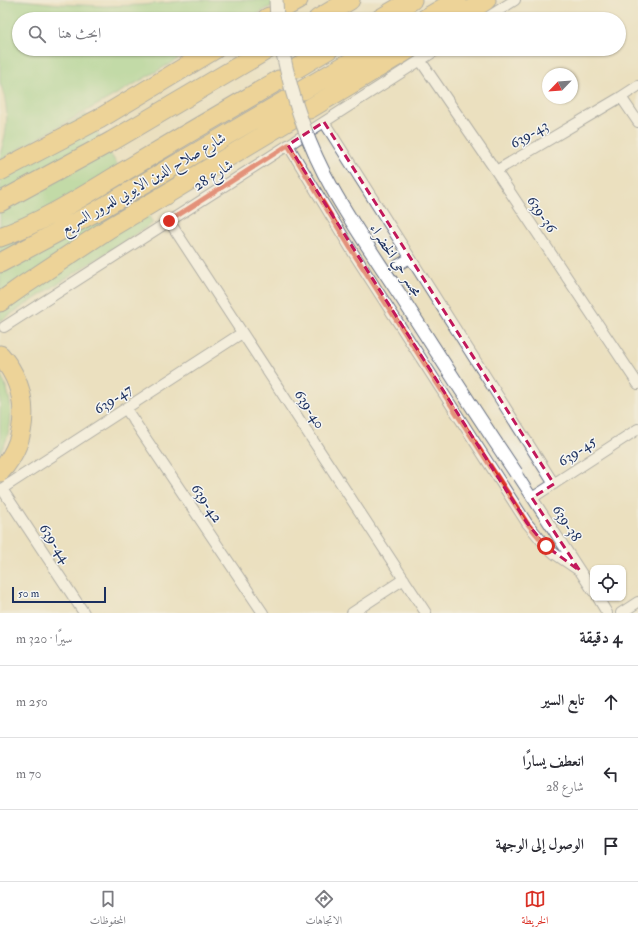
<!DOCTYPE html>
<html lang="ar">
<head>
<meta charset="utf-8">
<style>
  :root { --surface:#fff; --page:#f2f2f3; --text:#2b2b33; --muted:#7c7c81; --line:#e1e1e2; --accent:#d93025 }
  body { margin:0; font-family:"IM FELL Double Pica",Amiri,serif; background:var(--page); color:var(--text); direction:rtl }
  .controls { position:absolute; right:12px; bottom:12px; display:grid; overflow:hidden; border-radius:8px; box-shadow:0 1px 3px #0004 }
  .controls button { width:36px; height:36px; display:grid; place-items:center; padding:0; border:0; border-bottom:1px solid var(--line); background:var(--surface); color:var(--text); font:20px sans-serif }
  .compass { position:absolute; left:542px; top:68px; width:36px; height:36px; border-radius:50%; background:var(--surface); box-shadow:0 1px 3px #0004; rotate:245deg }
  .scale { position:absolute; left:12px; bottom:10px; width:94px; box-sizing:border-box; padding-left:4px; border:2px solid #1b2f5e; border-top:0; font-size:11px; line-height:14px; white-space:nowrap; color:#1b2f5e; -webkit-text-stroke:3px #f6f6f2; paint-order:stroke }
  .stop { position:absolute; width:12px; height:12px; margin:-9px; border:3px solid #d93025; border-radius:50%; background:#fff }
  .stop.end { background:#d93025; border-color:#fff; box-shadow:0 1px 4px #0008 }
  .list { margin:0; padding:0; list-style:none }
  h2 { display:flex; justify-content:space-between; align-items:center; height:52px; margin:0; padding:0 16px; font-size:17px }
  h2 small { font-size:13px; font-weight:400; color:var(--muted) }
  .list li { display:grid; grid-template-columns:26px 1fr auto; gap:12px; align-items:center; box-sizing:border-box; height:72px; padding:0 16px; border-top:1px solid var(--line) }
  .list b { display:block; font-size:15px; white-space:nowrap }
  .list p { margin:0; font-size:13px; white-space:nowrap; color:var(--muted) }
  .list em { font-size:13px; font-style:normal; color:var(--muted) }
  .icon { flex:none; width:22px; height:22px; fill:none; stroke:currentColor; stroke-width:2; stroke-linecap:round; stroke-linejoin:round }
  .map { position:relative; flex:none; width:638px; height:613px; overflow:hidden; direction:ltr }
  .search { position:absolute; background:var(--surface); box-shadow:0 1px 3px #0004; left:12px; right:12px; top:12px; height:44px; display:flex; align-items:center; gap:10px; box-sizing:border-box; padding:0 14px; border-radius:22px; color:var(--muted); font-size:15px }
  .sheet { height:268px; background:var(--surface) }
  nav { display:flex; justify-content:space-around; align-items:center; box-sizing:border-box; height:56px; border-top:1px solid var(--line); background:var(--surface); font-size:11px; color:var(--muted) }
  nav a { display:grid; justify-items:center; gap:2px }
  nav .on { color:var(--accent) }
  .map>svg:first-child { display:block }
</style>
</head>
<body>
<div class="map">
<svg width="638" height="613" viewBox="0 0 638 613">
  <rect width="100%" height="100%" fill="#f6f6f2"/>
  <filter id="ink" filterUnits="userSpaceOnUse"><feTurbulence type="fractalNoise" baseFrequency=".025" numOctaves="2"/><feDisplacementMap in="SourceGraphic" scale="8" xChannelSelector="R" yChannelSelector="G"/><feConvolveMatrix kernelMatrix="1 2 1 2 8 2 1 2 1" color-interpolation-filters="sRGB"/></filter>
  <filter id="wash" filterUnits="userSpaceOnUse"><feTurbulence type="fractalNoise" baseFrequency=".012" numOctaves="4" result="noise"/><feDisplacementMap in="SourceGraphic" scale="16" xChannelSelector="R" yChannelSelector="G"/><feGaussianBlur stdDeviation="0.9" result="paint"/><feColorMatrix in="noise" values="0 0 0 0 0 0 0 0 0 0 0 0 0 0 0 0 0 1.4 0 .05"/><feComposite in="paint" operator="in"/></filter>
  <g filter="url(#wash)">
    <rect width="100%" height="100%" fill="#ebe0bf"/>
    <path fill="#91d289" stroke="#568074" d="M0 0H20L60 4 104 6 142 5 193 0H282L249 19H19V49H196L0 160C0 150 5 140 6 129 8 115 6 97 0 83Z
      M86 114 153 223 0 321V162Z
      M0 374C14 399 15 427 0 453Z"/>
  </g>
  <g filter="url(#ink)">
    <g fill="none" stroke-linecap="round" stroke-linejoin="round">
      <defs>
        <path id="minor" d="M485 19 515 0
          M420 60 496 171 638 384
          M621 97 638 122
          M324 122 554 484
          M288 145 354 254 527 523 546 546 555 554 580 571
          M496 171 621 97 638 86
          M169 221 426 613
          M398 265 410 258
          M4 327 438 49
          M126 409 263 613
          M516 473 593 591
          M2 489 84 613
          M0 490 242 333
          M532 498 638 429
          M598 598 607 613
          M352 613 404 579
          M621 613 638 602"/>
        <path id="motorway" d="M287 6 298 0
          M266 19 269 17
          M318 19 350 0
          M380 19 412 0
          M425 19 457 0
          M457 19 486 0
          M297 68 329 49
          M303 90 373 49
          M309 109 409 49
          M0 171 99 119 215 49
          M0 202 112 141 268 49
          M0 237C46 221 86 194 128 169 178 139 229 109 279 80
          M0 263 97 211 285 101
          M0 302 24 285 108 229 150 204 291 119
          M0 355C30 389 31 437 0 472"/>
      </defs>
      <use href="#minor" stroke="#646d80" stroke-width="12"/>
      <use href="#motorway" stroke="#646d80" stroke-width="21"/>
      <use href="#minor" stroke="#fff" stroke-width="10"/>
      <use href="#motorway" stroke="#efc469" stroke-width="19"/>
      <defs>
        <path id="tertiary-bridge" d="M276 0 277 19
          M282 49C292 98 307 144 332 188 353 226 378 261 402 298 439 356 477 415 516 473"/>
      </defs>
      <use href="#tertiary-bridge" stroke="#646d80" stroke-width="15" stroke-linecap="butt"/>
      <use href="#tertiary-bridge" stroke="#fff" stroke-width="13"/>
    </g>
  </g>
  <g fill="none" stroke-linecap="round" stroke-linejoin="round" filter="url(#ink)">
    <path stroke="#d93025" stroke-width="5" d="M169 221 288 145 354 254 527 523 546 546"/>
  </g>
  <path d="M0 0H638V613H0ZM324 122 554 484 532 498 580 571 546 546 527 523 288 145Z" fill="#ebe0bf" fill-opacity=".55" fill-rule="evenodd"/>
  <path fill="none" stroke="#c2185b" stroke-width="3" stroke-dasharray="8 5" stroke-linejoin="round" d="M324 122 554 484 532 498 580 571 546 546 527 523 288 145Z"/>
  <g text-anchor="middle" stroke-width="3" stroke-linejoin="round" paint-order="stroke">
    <g font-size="15" fill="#1b2f5e" stroke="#f6f6f2">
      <text transform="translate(529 134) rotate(-30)" y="5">639-43</text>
      <text transform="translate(213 175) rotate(-33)" y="5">شارع 28</text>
      <text transform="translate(143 183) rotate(-30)" y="5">شارع صلاح الدين الايوبي للمرور السريع</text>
      <text transform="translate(542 214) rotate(56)" y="5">639-36</text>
      <text transform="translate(396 260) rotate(57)" y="5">مجسر حي الخضراء</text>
      <text transform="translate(113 399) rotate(-33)" y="5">639-47</text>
      <text transform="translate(310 409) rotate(57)" y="5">639-40</text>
      <text transform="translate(577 451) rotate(-33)" y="5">639-45</text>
      <text transform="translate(207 503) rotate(56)" y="5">639-42</text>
      <text transform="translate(567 523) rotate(57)" y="5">639-38</text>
      <text transform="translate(55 543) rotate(56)" y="5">639-44</text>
    </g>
  </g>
</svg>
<div class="controls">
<button><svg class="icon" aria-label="locate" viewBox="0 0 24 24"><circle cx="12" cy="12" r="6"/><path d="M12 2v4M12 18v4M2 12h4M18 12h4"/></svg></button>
</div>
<svg class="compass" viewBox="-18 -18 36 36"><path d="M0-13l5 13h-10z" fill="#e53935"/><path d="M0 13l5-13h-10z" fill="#7c7c81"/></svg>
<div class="scale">50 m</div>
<div class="stop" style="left:546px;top:546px"></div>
<div class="stop end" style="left:169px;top:221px"></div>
<div class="search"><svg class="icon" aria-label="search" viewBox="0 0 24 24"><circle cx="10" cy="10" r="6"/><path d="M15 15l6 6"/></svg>ابحث هنا</div>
</div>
<section class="sheet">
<h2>4 دقيقة<small>سيرًا · 320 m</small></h2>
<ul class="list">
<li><svg class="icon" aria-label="ahead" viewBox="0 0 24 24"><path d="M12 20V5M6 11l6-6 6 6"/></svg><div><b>تابع السير</b></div><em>250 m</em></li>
<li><svg class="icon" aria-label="left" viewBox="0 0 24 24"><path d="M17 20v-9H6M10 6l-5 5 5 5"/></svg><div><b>انعطف يسارًا</b><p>شارع 28</p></div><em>70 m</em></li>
<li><svg class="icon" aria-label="arrive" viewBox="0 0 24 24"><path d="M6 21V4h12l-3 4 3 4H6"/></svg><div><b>الوصول إلى الوجهة</b></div></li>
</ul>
</section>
<nav>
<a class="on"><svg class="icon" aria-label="map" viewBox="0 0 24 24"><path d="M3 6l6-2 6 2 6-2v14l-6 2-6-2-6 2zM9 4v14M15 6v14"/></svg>الخريطة</a>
<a><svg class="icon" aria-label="directions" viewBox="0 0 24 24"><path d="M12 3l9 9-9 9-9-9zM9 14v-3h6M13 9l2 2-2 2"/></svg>الاتجاهات</a>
<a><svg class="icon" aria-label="saved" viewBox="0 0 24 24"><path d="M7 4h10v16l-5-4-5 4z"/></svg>المحفوظات</a>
</nav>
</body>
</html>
